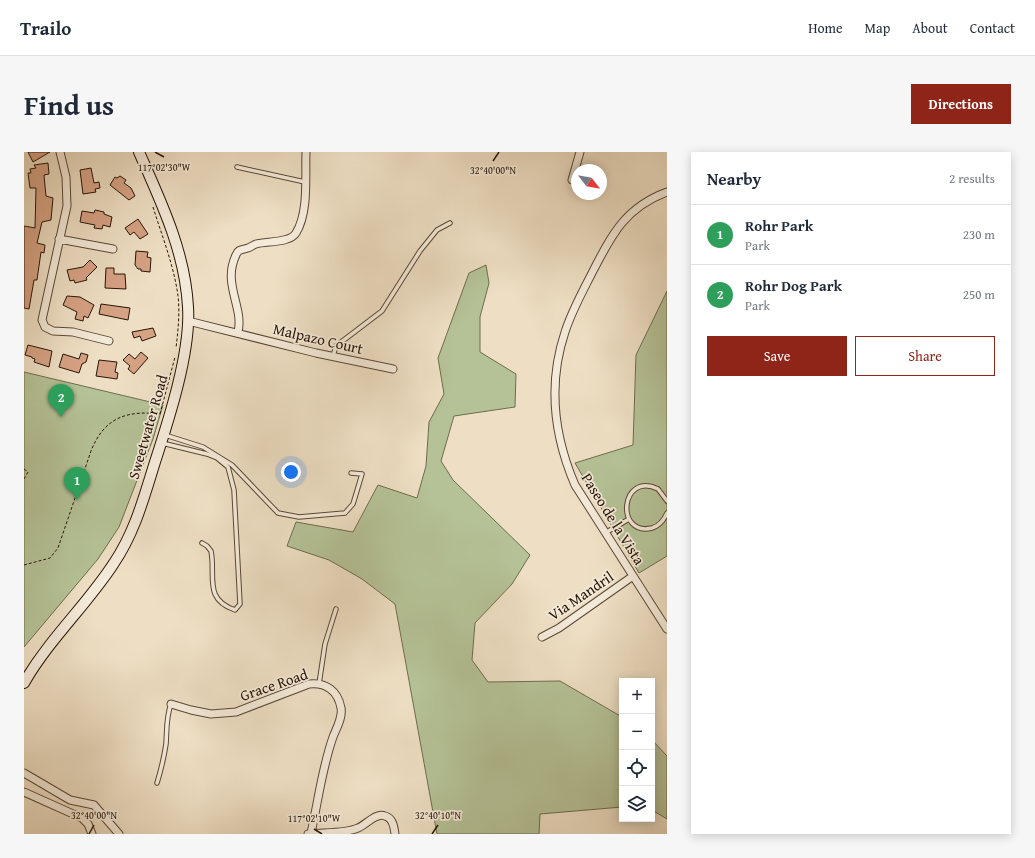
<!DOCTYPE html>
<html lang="en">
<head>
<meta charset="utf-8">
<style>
  :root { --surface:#fff; --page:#f6f6f7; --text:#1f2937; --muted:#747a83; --line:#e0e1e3; --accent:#8f2418 }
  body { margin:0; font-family:"Gentium Book Plus",serif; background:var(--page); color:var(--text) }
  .controls { position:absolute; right:12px; bottom:12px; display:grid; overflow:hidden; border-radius:0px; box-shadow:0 2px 10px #0003 }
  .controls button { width:36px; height:36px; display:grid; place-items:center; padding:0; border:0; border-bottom:1px solid var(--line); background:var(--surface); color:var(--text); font:20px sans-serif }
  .compass { position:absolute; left:547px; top:12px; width:36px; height:36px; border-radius:50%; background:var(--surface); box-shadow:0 2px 10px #0003; rotate:121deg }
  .you { position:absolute; left:267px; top:320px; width:14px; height:14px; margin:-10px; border:3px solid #fff; border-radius:50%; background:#1a73e8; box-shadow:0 0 0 6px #1a73e833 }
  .badge { display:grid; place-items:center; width:26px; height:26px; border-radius:50%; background:var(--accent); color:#fff; font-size:13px; font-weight:700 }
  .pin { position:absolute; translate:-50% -33px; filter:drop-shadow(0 1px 2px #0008) }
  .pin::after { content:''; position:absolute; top:21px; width:14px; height:12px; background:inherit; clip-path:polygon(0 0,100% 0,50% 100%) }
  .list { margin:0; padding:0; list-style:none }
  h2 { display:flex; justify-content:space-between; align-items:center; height:52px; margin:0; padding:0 16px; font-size:17px }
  h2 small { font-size:13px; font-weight:400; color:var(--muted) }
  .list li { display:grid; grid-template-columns:26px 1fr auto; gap:12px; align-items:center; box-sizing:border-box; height:60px; padding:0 16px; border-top:1px solid var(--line) }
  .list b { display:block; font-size:15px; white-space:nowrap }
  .list p { margin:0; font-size:13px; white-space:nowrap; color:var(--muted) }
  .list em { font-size:13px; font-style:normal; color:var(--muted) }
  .actions { display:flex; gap:8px; padding:12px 16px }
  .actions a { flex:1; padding:9px 0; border:1px solid var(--accent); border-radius:0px; text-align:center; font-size:14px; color:var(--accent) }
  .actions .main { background:var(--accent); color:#fff }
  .icon { flex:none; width:22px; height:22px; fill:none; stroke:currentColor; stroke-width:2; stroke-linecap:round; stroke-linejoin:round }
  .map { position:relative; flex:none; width:643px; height:682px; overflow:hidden; border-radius:0px }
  header { display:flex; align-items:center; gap:24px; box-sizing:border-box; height:56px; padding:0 20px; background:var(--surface); border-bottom:1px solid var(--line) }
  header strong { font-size:19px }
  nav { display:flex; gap:22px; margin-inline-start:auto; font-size:14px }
  .intro { display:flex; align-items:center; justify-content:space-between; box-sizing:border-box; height:96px; padding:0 24px }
  h1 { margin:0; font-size:28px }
  .button { padding:10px 18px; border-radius:0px; background:var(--accent); color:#fff; font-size:14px; font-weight:700 }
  main { display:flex; gap:24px; padding:0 24px }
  aside { flex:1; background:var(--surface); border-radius:0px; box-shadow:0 2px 10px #0003 }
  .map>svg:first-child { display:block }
</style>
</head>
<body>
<header>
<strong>Trailo</strong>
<nav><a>Home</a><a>Map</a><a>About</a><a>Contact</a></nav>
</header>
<div class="intro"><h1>Find us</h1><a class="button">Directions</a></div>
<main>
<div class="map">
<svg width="643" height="682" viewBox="0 0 643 682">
  <rect width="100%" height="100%" fill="#eedfc4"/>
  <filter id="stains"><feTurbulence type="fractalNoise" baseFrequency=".005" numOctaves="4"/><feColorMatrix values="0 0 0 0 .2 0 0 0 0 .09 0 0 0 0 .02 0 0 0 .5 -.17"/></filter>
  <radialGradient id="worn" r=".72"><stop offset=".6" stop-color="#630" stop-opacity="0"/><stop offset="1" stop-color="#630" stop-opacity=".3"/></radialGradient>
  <path fill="#b5c297" stroke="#6e6c4e" d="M462 113 465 131 456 165V200L492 222 491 255 430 264 417 309 429 328 506 403 488 432 451 471 448 508 464 530 536 529 598 565V655L516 662 515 682H413L371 452 338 427 305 408 263 394 272 370 329 380 354 333 393 346 402 314 405 270 420 242 414 206 445 121Z
    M643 139V404L615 421 551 311 609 293 612 203Z
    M0 220 139 253 129 287 95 375 74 407 0 495Z
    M628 588 643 604V667L628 658Z"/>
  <path fill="#d6a284" stroke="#281506" d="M4 0H26L9 10Z
    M24 11 25 22 20 23 21 34 22 44 29 46 27 68 18 70 13 91 21 93 20 101 17 100 13 128H10L5 157 0 156V74L11 76 12 36H6L4 21H7L6 17 12 16 10 13Z
    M67 16 70 31 75 30 76 36 71 37 72 40 59 42 56 18Z
    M96 24 102 28 100 31 107 36 111 44 105 48 86 33 91 25 93 26Z
    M71 58 80 60V62L88 65 86 75 79 73 78 77 70 76 71 73 56 70 58 59 70 61Z
    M114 67 124 82 116 87 110 80 106 83 101 76Z
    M112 99 124 100 123 105 127 106 126 120 117 119V117H114L111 113Z
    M66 108 73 115 62 126 63 128 51 131 50 128 46 129 43 118 59 115Z
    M82 116H90V122H101L102 137 81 136Z
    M43 144 56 145 70 153 64 166 60 164 59 169 51 167 53 160 39 153Z
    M77 152 106 156 104 168 75 162Z
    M129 176 132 184 118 189 116 184 110 186 108 180Z
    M4 193 28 199 25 215 10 210 11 207 8 206V205L1 203Z
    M117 200 124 206 110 222 104 217 106 214 99 208 105 202 111 207Z
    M57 201 64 203 62 210 58 212 55 221 35 215 39 202 55 207Z
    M75 208 93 210 91 220 94 221 93 227 72 224Z"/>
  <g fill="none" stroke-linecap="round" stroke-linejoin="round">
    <defs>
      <path id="lane" d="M213 15 281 30
        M309 204 312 194 358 159 396 99 413 78 426 71
        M141 283 179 295 208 313 254 361 275 365 321 361 329 352 338 322 327 321
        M138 291 183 302 193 306 204 315 210 338 216 452 211 458C179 447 192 424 187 399L183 394 178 391
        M643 349 634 337C596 319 591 385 628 376 635 374 640 368 643 361
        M581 381 605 367
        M295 532 301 492 312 457
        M133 631C137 618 140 605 142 592 143 578 142 565 147 552"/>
      <path id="street" d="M36 0 42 25 43 54 18 168 21 175 29 179 49 180 85 189
        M548 28 556 0
        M643 40C602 55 588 82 569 119 559 139 548 158 541 180 524 231 530 284 551 333L643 477
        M35 87 89 97
        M164 169 292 201 369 217
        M214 180C220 155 198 132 212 103 214 97 218 98 224 96 227 95 229 93 232 92 243 89 266 91 272 81 285 60 281 24 282 0
        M518 485 535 476 609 424
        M147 552 167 558 187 562 212 560 285 532C302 530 314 539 317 556 319 565 312 577 309 585 298 616 294 650 287 681
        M0 621 46 648 70 653 95 682
        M0 640 58 666 64 672 68 682
        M284 682C298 680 321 682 334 676 342 673 352 660 361 664 369 666 370 675 371 682"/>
      <path id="secondary" d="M0 531C25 487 63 453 90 411 111 380 120 345 131 310 145 267 167 199 164 155 161 99 137 50 115 0"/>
    </defs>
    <use href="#lane" stroke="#5a4836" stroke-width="5.5"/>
    <use href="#street" stroke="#5a4836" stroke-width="9"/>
    <use href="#secondary" stroke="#281506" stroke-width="12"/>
    <path stroke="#281506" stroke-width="1" stroke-dasharray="3 2" stroke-linecap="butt" d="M129 55C138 84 150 114 154 144 156 161 154 179 152 196
      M136 262 151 205
      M0 317 4 320 0 327
      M0 413 26 406 34 396 67 299C80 266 102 258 136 262"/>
    <use href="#lane" stroke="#f4ead9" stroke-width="3.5"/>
    <use href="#street" stroke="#f4ead9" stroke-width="7"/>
    <use href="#secondary" stroke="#f4ead9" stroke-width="10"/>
  </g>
  <path fill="none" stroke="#281506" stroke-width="1.5" d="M131 0 140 5M469 9 475 0M290 677 298 682M65 682 70 673M408 682 414 673"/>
  <g text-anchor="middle" stroke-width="3.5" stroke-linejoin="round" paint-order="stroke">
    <g font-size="15" fill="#281506" stroke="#f4ead9">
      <text transform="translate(294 187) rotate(13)" y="5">Malpazo Court</text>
      <text transform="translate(124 275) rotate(-74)" y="5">Sweetwater Road</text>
      <text transform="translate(589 367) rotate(58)" y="5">Paseo de la Vista</text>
      <text transform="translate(557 444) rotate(-34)" y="5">Via Mandril</text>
      <text transform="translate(250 533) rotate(-19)" y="5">Grace Road</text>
    </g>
  </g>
  <g font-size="10" text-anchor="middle" fill="#281506" stroke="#f4ead9" stroke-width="3.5" stroke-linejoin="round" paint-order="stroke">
    <text x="140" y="19">117°02'30"W</text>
    <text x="469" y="22">32°40'00"N</text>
    <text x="70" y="667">32°40'00"N</text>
    <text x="414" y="667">32°40'10"N</text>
    <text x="290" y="670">117°02'10"W</text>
  </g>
  <rect width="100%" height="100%" filter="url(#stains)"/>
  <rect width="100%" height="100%" fill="url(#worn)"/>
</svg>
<div class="controls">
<button>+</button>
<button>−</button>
<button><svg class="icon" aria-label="locate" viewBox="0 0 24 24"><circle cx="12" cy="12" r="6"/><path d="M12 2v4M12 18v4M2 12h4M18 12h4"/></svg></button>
<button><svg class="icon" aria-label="layers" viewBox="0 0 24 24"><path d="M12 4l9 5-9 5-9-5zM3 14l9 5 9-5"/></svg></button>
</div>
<svg class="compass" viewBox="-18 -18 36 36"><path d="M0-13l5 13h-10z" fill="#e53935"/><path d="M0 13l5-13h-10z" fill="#747a83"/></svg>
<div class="you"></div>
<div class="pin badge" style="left:53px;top:348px;background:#2e9e5b">1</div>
<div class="pin badge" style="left:37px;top:265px;background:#2e9e5b">2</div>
</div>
<aside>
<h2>Nearby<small>2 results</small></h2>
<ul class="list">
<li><span class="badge" style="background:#2e9e5b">1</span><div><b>Rohr Park</b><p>Park</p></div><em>230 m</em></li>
<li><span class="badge" style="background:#2e9e5b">2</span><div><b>Rohr Dog Park</b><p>Park</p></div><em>250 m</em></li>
</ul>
<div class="actions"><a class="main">Save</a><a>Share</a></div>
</aside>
</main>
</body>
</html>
